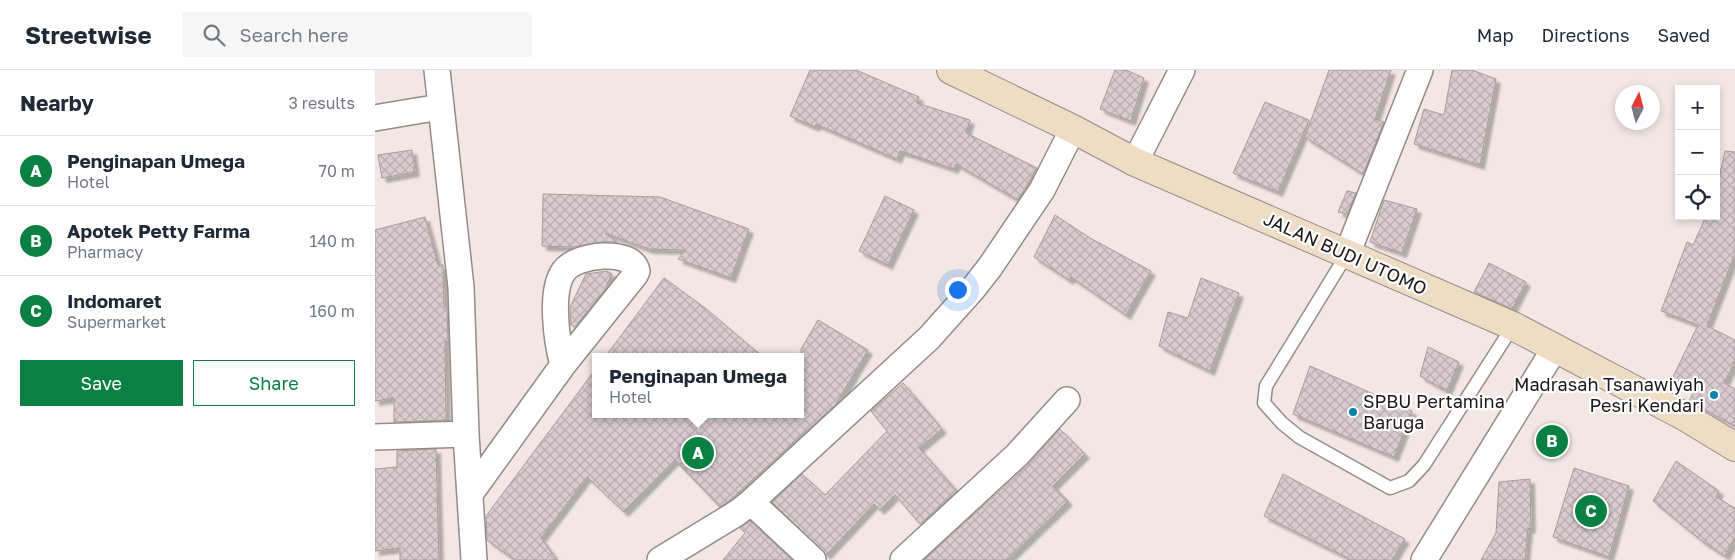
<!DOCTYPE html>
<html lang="en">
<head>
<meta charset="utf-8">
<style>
  :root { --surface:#fff; --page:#f6f6f7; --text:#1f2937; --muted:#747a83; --line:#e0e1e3; --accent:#0b8043 }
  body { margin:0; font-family:"Golos Text",sans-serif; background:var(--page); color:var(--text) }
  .controls { position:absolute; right:15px; top:15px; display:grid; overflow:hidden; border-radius:0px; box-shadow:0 2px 8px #0003 }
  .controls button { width:45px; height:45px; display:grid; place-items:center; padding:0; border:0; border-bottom:1px solid var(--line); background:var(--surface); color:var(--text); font:25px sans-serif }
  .compass { position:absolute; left:1240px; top:15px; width:45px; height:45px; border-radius:50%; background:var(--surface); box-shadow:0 2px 8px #0003; rotate:6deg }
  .you { position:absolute; left:582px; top:219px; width:18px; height:18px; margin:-12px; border:4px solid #fff; border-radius:50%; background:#1a73e8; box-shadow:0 0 0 8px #1a73e833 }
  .badge { display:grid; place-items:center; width:32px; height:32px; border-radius:50%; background:var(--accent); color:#fff; font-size:16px; font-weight:700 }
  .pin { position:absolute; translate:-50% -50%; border:2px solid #fff; box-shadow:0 1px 5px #0006 }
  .popup { position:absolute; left:217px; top:283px; width:212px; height:65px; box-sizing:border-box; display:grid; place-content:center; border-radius:0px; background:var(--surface); filter:drop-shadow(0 1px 4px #0005); font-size:16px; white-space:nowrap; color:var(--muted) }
  .popup b { font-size:19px; color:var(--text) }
  .popup::after { content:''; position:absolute; left:50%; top:100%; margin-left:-10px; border:10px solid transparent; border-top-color:var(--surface) }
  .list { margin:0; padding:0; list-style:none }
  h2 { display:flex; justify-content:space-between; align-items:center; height:65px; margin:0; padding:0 20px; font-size:21px }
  h2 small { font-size:16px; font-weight:400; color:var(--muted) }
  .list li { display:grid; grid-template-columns:32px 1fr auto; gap:15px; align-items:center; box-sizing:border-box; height:70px; padding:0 20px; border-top:1px solid var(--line) }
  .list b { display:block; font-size:19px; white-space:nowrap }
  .list p { margin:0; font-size:16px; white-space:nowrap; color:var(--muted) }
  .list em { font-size:16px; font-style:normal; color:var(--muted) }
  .actions { display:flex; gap:10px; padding:15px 20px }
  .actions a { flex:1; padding:11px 0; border:1px solid var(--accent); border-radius:0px; text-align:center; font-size:18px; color:var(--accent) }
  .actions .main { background:var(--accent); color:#fff }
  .icon { flex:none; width:28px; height:28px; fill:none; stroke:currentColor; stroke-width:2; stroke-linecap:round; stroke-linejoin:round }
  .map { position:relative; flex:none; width:1360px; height:490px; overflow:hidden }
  header { display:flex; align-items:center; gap:30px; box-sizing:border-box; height:70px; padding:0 25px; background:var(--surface); border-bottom:1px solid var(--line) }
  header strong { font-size:24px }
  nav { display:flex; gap:28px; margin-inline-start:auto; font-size:18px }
  .search { width:350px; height:45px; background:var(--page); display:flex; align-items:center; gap:12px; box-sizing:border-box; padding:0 18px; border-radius:0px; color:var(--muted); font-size:19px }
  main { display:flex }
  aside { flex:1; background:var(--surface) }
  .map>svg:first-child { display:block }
</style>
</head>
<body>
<header>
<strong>Streetwise</strong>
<div class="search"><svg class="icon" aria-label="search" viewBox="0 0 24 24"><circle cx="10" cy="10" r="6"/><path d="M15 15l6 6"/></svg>Search here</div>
<nav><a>Map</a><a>Directions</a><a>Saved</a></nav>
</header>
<main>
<aside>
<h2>Nearby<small>3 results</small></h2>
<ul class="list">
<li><span class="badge">A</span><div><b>Penginapan Umega</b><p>Hotel</p></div><em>70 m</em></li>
<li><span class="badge">B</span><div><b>Apotek Petty Farma</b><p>Pharmacy</p></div><em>140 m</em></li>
<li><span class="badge">C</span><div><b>Indomaret</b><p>Supermarket</p></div><em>160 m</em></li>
</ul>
<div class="actions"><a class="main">Save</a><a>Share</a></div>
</aside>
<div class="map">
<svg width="1360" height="490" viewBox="0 0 1360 490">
  <defs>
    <pattern id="building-cross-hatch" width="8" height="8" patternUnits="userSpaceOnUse" patternTransform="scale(1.25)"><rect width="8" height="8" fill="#d8cccf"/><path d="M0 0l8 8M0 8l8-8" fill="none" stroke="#b9aeb1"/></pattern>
    <filter id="shadow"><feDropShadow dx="4.5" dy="4.5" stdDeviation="1" flood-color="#0004"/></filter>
  </defs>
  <rect width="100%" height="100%" fill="#f2e7e3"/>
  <path fill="url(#building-cross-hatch)" stroke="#a79c9e" filter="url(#shadow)" d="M435 0H481L544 27 542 33 595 50 591 63 662 98 643 130 581 94 579 99 525 81 522 89 441 54 440 57 415 46Z
    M740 0H751L769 8 756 51 725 39Z
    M954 0H1016L1000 49 1009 52 988 104 930 67Z
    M1077 0H1097L1121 9 1105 95 1039 74 1049 39 1069 45Z
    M890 32 934 50 903 122 858 103Z
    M37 80 40 102 7 108 3 85Z
    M1350 81 1360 82V184L1332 256 1360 270V291L1349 313 1360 319V356L1314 331 1320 319 1297 309 1323 255 1286 241 1312 172 1318 175 1331 146H1341V121Z
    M972 121 981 123 972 144 963 142Z
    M168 124 285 127 374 159 356 208 303 189 311 180 274 179 230 163 242 172H226L199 177 167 176Z
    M510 126 539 140 513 195 484 181Z
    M1009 130 1042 139 1027 183 995 172Z
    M680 145 715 168 776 201 751 245 696 207 694 210 659 187Z
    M50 147 63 195H68L69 237H72L73 272H70L71 350 19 352V328L0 331V160Z
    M1114 193 1151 212 1137 239 1099 222Z
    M232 201 237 204 229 221 200 257 196 255 195 237 211 204Z
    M289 208 330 238 388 287H230Z
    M826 208 864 223 835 301 784 276 793 242 813 248Z
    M443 250 493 280 461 334 354 431 345 437 300 390 249 442 212 407 166 468 182 490H140L112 470 111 446 220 300V344H426V279Z
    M1053 277 1084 292 1072 321 1045 306Z
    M935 296 1037 341 1019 387 918 344Z
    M528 313 567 359 544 378 582 421 545 454 520 425 505 440 499 434 451 485 397 432 427 404 450 425 512 361 496 341Z
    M685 359 710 384 678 416 693 431 632 490H549L652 396Z
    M61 379 64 490H25V478L0 481V399L22 397V381Z
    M1301 391 1344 421 1341 427 1360 438V466L1350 486 1327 471 1278 431Z
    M1199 398 1254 416 1234 487 1178 467Z
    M908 404 1030 469 1017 490H977L889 446Z
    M1155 409 1156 459 1153 458 1150 490H1106L1121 463 1124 412Z
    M375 451 417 490H348L370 463 365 458Z"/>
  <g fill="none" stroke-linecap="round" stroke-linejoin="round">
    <defs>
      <path id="service" d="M972 184 891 316 889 333 907 353 924 367 1015 418 1034 411 1049 395 1138 256"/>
      <path id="minor" d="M62 0 86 217 91 364
        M0 48 65 37
        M760 92 807 0
        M972 184 1045 0
        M0 367 91 364 99 490
        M95 424 188 295 260 205 262 201C257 178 201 184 189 201 174 221 182 273 188 295
        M376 432 438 490
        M285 490 362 443 376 432 554 268 597 220 615 197 667 120 698 59
        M528 490 642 385 692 330
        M1049 490 1180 278"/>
      <path id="secondary" d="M576 0 698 59 760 92 1138 256 1309 346 1360 377"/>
    </defs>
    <use href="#service" stroke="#968b88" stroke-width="15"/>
    <use href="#minor" stroke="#968b88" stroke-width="28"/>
    <use href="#secondary" stroke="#968b88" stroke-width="30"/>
    <use href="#service" stroke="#fff" stroke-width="12"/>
    <use href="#minor" stroke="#fff" stroke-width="25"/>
    <use href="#secondary" stroke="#eeddc4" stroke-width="28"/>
  </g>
  <g fill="#0284a7" stroke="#fff" stroke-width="2">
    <circle cx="1339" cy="325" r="5"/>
    <circle cx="978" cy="342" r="5"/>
  </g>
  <g text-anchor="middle" stroke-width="4.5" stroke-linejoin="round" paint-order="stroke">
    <g font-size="18" fill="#1c1817" stroke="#fff">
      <text transform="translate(970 184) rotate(24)" y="6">JALAN BUDI UTOMO</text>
    </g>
    <g font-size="18" fill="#1c1817" stroke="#fff" text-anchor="end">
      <text x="1329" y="321">Madrasah Tsanawiyah<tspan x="1329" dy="21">Pesri Kendari</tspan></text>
      <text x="988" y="338" text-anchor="start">SPBU Pertamina<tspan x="988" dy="21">Baruga</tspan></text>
    </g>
  </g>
</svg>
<div class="controls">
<button>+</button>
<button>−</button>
<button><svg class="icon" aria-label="locate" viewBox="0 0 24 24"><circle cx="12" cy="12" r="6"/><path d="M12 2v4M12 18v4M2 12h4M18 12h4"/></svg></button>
</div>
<svg class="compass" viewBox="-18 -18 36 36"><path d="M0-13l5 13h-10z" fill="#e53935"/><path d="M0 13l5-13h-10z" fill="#747a83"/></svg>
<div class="you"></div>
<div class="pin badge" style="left:323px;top:383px">A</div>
<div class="popup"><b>Penginapan Umega</b>Hotel</div>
<div class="pin badge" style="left:1177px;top:371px">B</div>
<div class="pin badge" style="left:1216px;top:441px">C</div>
</div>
</main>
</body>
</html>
